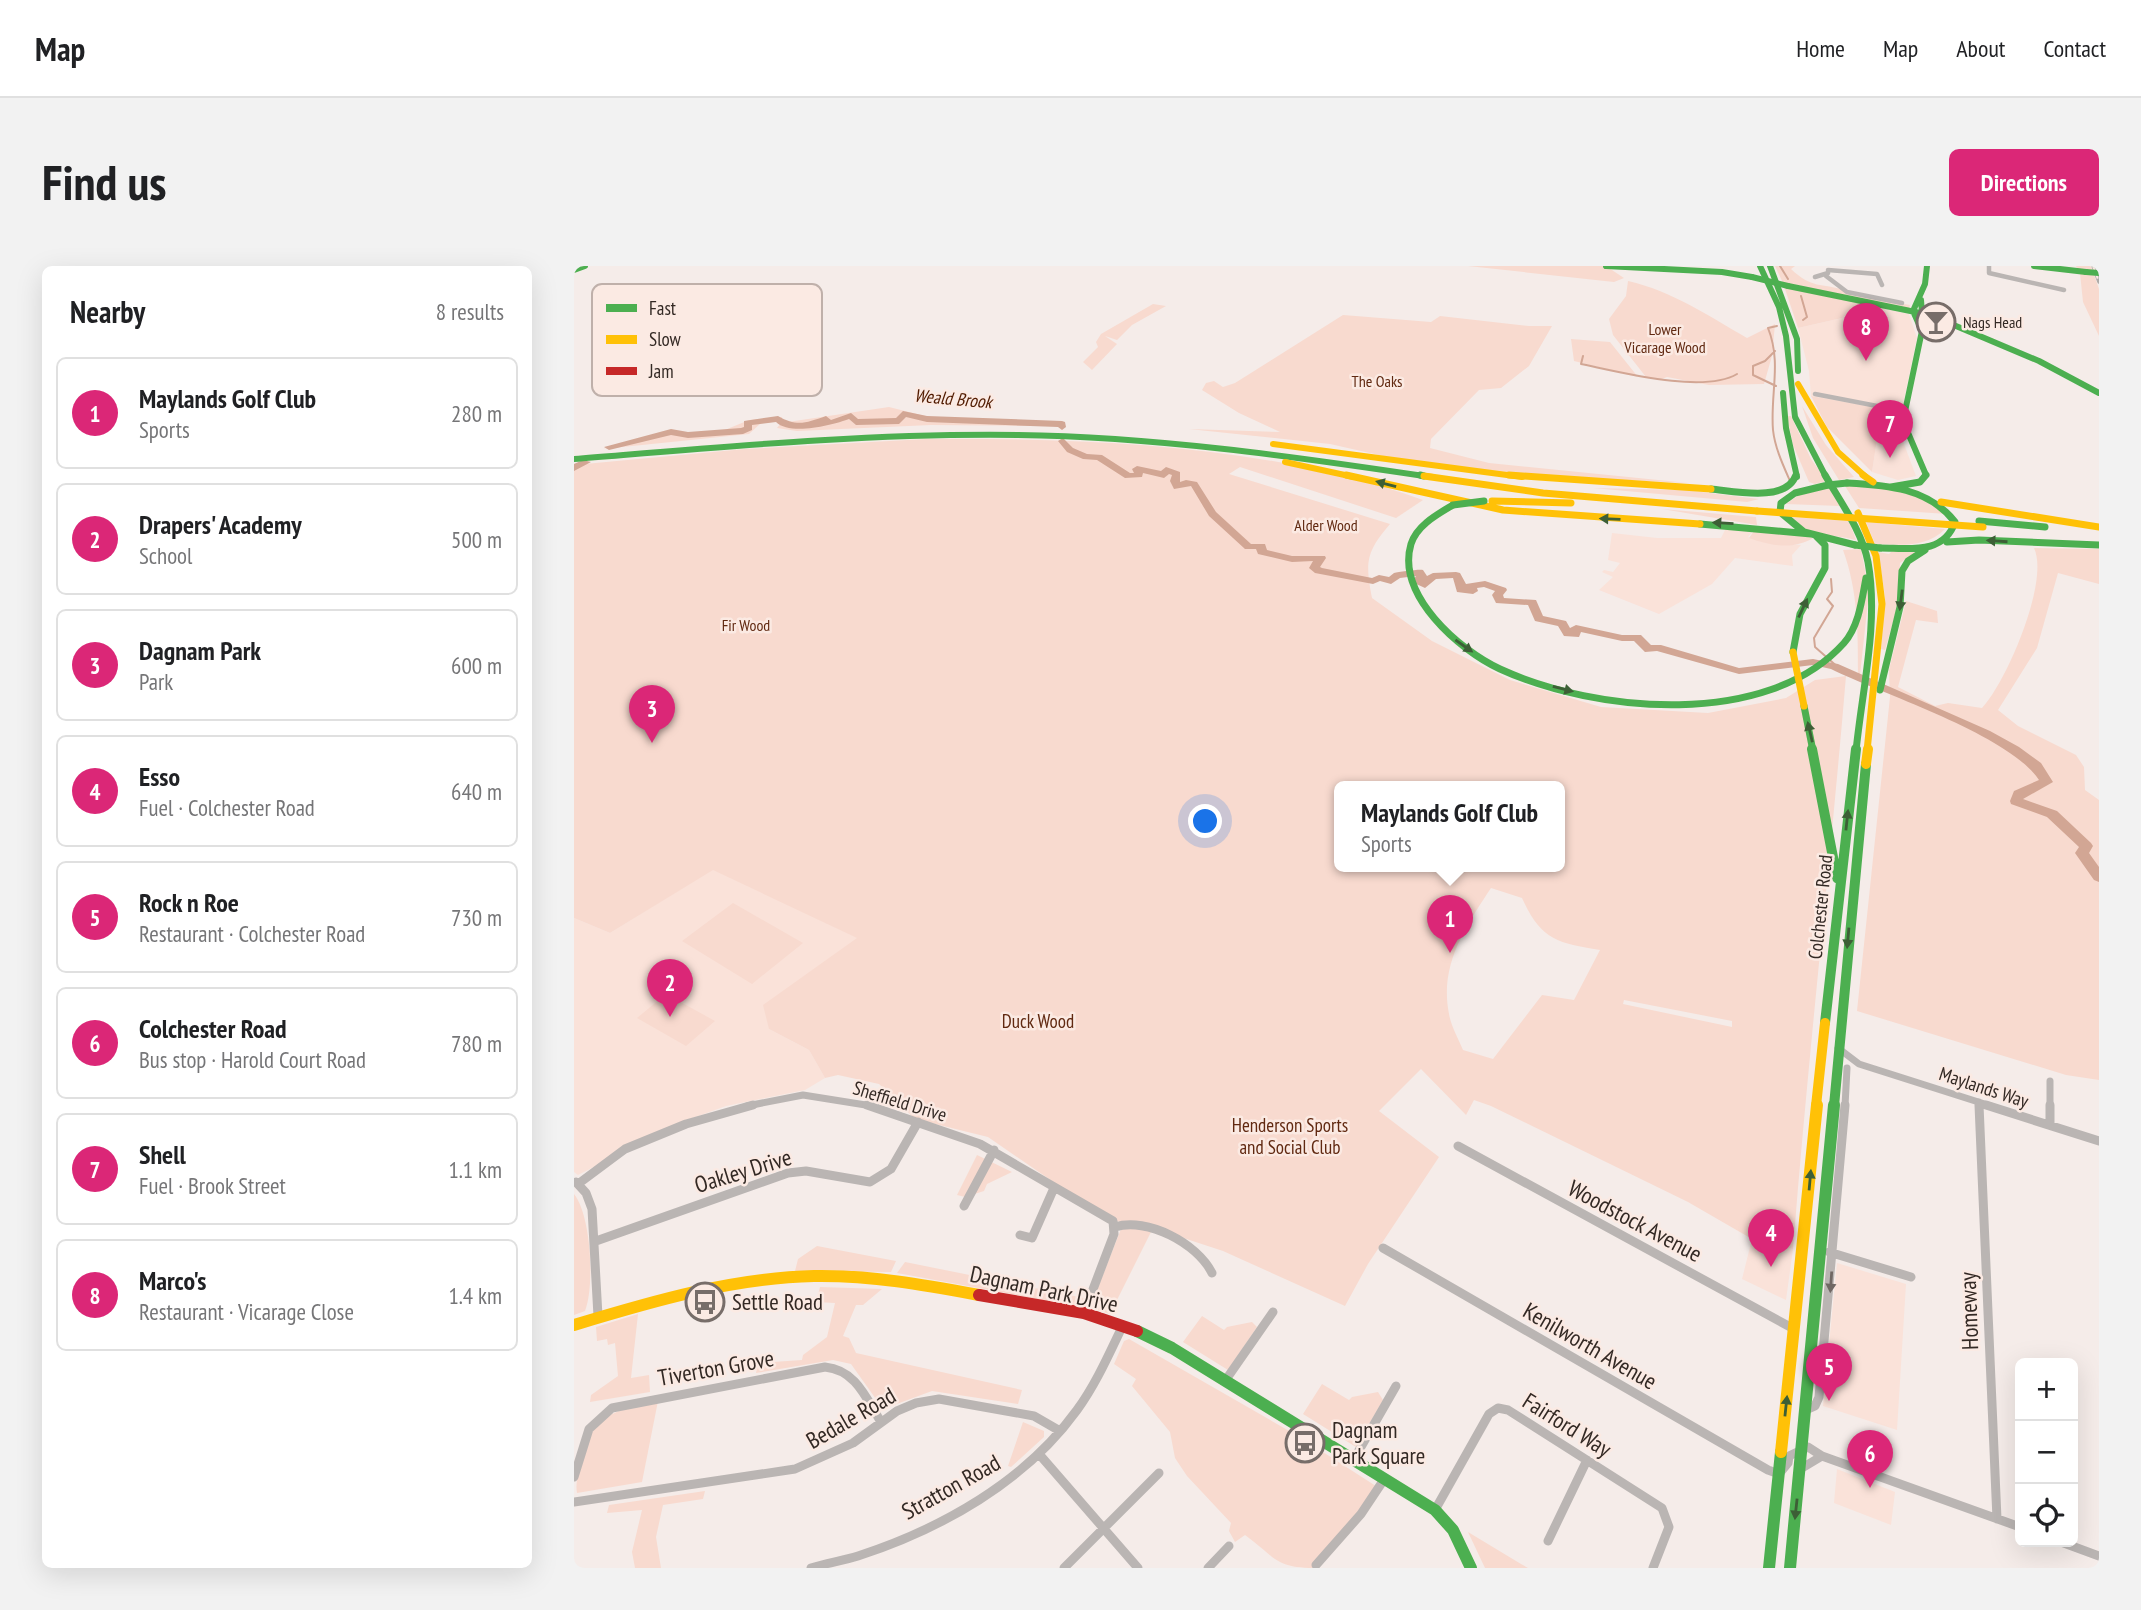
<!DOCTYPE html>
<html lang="en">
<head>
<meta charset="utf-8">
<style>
  :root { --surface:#fff; --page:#f2f2f2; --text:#202124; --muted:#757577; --line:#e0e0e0; --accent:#db2777 }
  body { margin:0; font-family:"PT Sans Narrow",sans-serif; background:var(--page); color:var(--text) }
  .controls { position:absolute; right:21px; bottom:21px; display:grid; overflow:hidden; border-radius:10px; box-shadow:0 7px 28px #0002 }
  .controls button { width:63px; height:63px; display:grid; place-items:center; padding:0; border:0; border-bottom:2px solid var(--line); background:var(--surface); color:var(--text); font:35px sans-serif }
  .you { position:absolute; left:632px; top:556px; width:24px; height:24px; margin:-18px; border:5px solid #fff; border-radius:50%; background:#1a73e8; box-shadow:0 0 0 10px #1a73e833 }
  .badge { display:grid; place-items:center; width:46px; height:46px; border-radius:50%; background:var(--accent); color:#fff; font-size:23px; font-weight:700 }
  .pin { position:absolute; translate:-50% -58px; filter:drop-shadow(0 2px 4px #0008) }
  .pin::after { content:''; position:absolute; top:37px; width:24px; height:21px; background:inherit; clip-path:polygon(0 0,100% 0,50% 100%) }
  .popup { position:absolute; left:760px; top:515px; width:231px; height:91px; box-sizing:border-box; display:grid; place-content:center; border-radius:10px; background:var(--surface); filter:drop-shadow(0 2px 5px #0005); font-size:23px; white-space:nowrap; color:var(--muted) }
  .popup b { font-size:26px; color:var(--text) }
  .popup::after { content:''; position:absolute; left:50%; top:100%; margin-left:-14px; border:14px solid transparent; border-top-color:var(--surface) }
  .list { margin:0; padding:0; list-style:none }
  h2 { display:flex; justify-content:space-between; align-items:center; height:91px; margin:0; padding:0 28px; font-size:30px }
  h2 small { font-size:23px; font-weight:400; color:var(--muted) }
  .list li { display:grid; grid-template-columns:46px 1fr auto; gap:21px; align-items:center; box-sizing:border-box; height:112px; margin:0 14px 14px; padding:0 14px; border:2px solid var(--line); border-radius:10px }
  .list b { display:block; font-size:26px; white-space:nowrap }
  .list p { margin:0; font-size:23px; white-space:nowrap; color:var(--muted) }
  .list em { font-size:23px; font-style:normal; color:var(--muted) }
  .icon { flex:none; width:38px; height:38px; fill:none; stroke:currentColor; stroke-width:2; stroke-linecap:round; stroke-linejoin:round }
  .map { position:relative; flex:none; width:1525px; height:1302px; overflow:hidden; border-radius:10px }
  header { display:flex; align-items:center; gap:42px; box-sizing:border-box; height:98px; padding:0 35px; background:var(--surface); border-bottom:2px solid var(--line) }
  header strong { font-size:33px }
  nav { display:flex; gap:38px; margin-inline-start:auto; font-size:24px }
  .intro { display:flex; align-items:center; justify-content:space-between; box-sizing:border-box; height:168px; padding:0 42px }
  h1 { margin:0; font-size:49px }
  .button { padding:18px 32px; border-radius:10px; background:var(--accent); color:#fff; font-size:24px; font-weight:700 }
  main { display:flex; gap:42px; padding:0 42px }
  aside { flex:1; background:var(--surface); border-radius:10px; box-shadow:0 7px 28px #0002 }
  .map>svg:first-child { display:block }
</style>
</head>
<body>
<header>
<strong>Map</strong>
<nav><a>Home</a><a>Map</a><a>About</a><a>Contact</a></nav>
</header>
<div class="intro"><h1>Find us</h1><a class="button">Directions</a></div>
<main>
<aside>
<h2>Nearby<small>8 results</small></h2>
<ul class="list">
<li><span class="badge">1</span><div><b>Maylands Golf Club</b><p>Sports</p></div><em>280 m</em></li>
<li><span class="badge">2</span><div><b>Drapers' Academy</b><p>School</p></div><em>500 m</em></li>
<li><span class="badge">3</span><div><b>Dagnam Park</b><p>Park</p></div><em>600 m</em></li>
<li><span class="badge">4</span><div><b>Esso</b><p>Fuel · Colchester Road</p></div><em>640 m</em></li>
<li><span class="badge">5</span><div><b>Rock n Roe</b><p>Restaurant · Colchester Road</p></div><em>730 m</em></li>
<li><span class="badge">6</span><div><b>Colchester Road</b><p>Bus stop · Harold Court Road</p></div><em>780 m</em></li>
<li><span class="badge">7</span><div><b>Shell</b><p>Fuel · Brook Street</p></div><em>1.1 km</em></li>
<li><span class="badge">8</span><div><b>Marco's</b><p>Restaurant · Vicarage Close</p></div><em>1.4 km</em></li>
</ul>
</aside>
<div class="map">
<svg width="1525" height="1302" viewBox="0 0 1525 1302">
  <rect width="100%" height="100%" fill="#f5ece9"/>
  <path fill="#fae2d9" d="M1286 38 1335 48 1343 72 1324 162 1342 210 1324 214 1298 206 1305 161 1313 162 1315 148 1310 144 1237 130 1235 105 1224 62 1268 52Z
    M1153 260 1182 262 1174 271 1185 275 1227 279 1218 289 1219 300 1161 292 1138 318 1085 348 1025 324 1039 311 1028 306 1030 304 1039 306 1046 297 1034 294 1038 267 1083 272H1147Z
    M139 603 284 672 195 763 235 784 251 812 231 824 152 840 108 856 4 909 0 906V652L36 667Z
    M1178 973 1219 983 1212 1034 1168 1013Z
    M1263 997 1332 1018 1323 1164 1249 1140Z
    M1263 1203 1321 1226 1317 1259 1260 1237Z"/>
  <path fill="#f8dacf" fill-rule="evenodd" d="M894 0H1032L1050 12 1040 16Z
    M1201 0H1221L1217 3C1238 23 1247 17 1271 24 1293 29 1313 35 1336 39L1335 43 1209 17Z
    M1502 0H1517L1525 23V70L1509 36 1506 7Z
    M1054 15C1098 25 1135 50 1173 72L1201 58 1198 90 1190 118 1135 119 1093 111 1085 114 1072 111 1039 69 1035 53 1052 30Z
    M1210 20 1328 47 1286 38 1268 52 1224 62Z
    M579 38 592 40 558 59 543 74 531 70 543 78 518 104 509 96 524 81 522 76 527 68Z
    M769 49 857 56 866 50 955 60H978L955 100 927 122 905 124 857 173 856 182 915 197 1114 217 943 209 827 194 756 178 615 163 706 166 665 147 628 124 632 117 640 115 649 121 661 117Z
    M187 65 223 70 196 88 164 79Z
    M997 73 1036 76 1064 111 1000 95Z
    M1237 130 1310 143 1315 148 1313 162 1305 161 1298 206 1253 161Z
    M1228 140 1252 179 1280 211 1265 214 1239 172Z
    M315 141 359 152 477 157 485 160 357 159 223 165 203 162 207 157Z
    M1213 150H1217L1237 193 1253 215 1241 218 1235 216 1219 179Z
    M208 151V155L187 157 175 168 29 183 97 165 122 169 146 166 175 154Z
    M352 173C517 172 692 178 849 234L822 252 666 201 655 208 816 258C792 286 791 296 798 332L858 375 936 414 1027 441 1134 447 1212 432 1241 414 1272 410C1256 601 1234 791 1219 983L1178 973 1114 936 917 840 900 834 892 849 847 803 805 845 865 891 794 998 771 1040 649 985 579 962 536 1048 523 1044 517 1039 549 958 510 937 414 871 341 853 305 818 264 809 251 812 235 784 195 763 189 739 283 672 139 604 36 667 0 652V199L171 183ZM766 521H986V601H766ZM917 622 948 632C967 674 983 677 1026 684L1000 734 968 729 919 793 889 784C884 772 877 760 875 748 865 699 892 660 917 622ZM1050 734 1158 755V761L1049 738Z
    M1271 220C1307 217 1346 225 1373 248L1285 242Z
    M1019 222 1111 224 1185 233 1173 236Z
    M1256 222 1266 240 1212 238 1225 229Z
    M1088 243 1182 251 1183 259Z
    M1214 251 1275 255 1282 274C1260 268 1231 271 1214 251Z
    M1292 256 1371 263C1353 282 1326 279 1301 278Z
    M1182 262 1239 272C1219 284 1197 280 1175 272Z
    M1460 282 1525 283V318L1484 307 1463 382 1424 444 1444 460 1502 489 1510 501 1511 524 1525 534V814L1492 809 1283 745 1316 431 1315 404 1332 335 1363 345 1364 357 1342 354 1324 421 1361 440 1374 437 1408 442C1432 417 1476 315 1460 282Z
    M1287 283 1295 326 1286 409 1284 408C1284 365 1284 325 1269 284Z
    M1318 285H1343L1326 297 1324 338 1311 384 1307 383 1311 330 1304 286 1315 288Z
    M159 637 229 677 178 718 108 675Z
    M92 728 141 755 112 780 63 752Z
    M403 889 438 906 413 918 410 925 391 931 383 929Z
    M0 928C17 949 21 1020 11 1045L0 1049Z
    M243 980 322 995 317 1006 221 1005 224 993Z
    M331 996 510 1032 508 1038 502 1040 323 1007Z
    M246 1021 308 1023 289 1039H282L269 1070 275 1072 282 1087 448 1124 444 1138 358 1125 309 1143 277 1098 259 1094 182 1107 184 1097 228 1094 229 1089 253 1071 261 1037 242 1036Z
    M64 1048 57 1112 75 1109 76 1126 16 1136 17 1129 44 1110 41 1077 34 1079 33 1073 23 1075 22 1061Z
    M628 1050 650 1064 653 1061 678 1056 683 1061 654 1104 609 1076Z
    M555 1073 724 1170 805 1222 743 1299 745 1302C700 1302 704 1293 671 1269L661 1276 655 1265 657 1257 613 1210 601 1192 596 1166 558 1120 562 1113 540 1098 550 1075Z
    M748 1118 775 1134 778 1131 804 1126 809 1134 782 1181 729 1148Z
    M84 1135 68 1216 3 1227C1 1216 5 1205 6 1194 14 1148 44 1144 84 1135Z
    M449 1156 470 1165V1171L437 1201 434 1200Z
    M131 1225 129 1233 89 1239 82 1271 87 1302H61L58 1286 68 1244 33 1247 35 1239Z
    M894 1266 947 1298 954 1302H911Z"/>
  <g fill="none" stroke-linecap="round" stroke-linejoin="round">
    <path stroke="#d2a694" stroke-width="2" d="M1206 0 1214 13
      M1227 30 1233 51 1229 54
      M1203 60 1194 62C1208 97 1196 128 1199 164 1201 182 1209 199 1216 215
      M1201 85 1191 95 1179 100V109L1202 120
      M1009 90 1007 98C1046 106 1129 128 1163 108
      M1257 313 1258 326 1253 333 1259 340 1240 372 1241 381 1266 403"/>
    <path fill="#d2a694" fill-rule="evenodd" d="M329 145 353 150 488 155 491 156 492 161 488 164 484 161 353 156 332 151 325 158 282 159 275 153C259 159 216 170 202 156L178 159V164L169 168 114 172 97 169 35 184 30 181 97 163 114 166 167 162 170 161V155L204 150C223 161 232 157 252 150L257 154 277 147 284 153 322 152Z
      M489 172 499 182 513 188 528 189 556 207H560L558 203 563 200 587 205 592 201 606 206V216L612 214 623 216 642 246 677 278H691L693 284 718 290H751L752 292 746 301 748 302 798 312 805 309 815 311 820 307C825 306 845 303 849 304L853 310 859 307 882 306 886 307 892 318 911 315 932 322 933 324 929 329 930 332 962 334 969 350 992 355 996 362 1002 359 1048 369H1067L1077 379H1087L1165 402 1239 393 1264 398 1416 465 1445 481 1467 497 1479 516 1449 533 1483 545 1517 577 1519 580 1515 587 1525 601V616L1520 614 1501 587 1505 581 1473 551 1437 538 1436 535 1440 525 1465 514C1434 468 1310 429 1257 403L1239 399 1165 408 1083 385 1071 386 1060 375H1048L1007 366 1005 371 990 370 984 360 961 355 954 339 922 337 918 329 921 325 910 321 903 322 904 325 899 328 883 326 879 312 862 313 851 322 838 316 842 310 826 312 817 318 806 315 799 318 741 307 735 302 739 295 718 296 684 288 682 283H671L635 250 617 220 600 223 596 215 598 209 595 208 590 212 569 207 568 211 551 212 523 194 509 193 493 186 484 175Z
      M9 194 17 196 0 205V198Z"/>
    <path stroke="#bab5b3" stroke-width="4.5" d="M1415 0V7L1490 24
      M1254 4 1303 8 1308 19
      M1252 10 1273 26 1328 37
      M1241 11 1254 7
      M1241 128 1329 145"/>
    <path stroke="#bab5b3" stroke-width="7" d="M1264 782 1285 798 1417 840
      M1476 815V840
      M1405 836V840
      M173 840 229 829 298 840
      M1271 840 1273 802"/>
    <path stroke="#bab5b3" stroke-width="9" d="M293 839 406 878 539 955 540 968 510 1047
      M1405 839 1423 1253
      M1412 839 1525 875
      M1476 839V859
      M884 880 1220 1063
      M2 916 12 927 18 943 24 1050
      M4 918 51 883 112 858 179 839
      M390 940 420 884
      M541 961C573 951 623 977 638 1007
      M446 969 458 972 480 922
      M22 975 214 907 232 905 296 916 317 903 344 856
      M809 982 1194 1204 1205 1208 1214 1197 1215 1190 1234 1181 1248 1190 1446 1261
      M1255 986 1337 1011
      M651 1115 699 1046
      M1232 1144 1241 1140 1245 1131 1271 839
      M465 1188 564 1302
      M780 1193 822 1120
      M1228 1202 1248 1190
      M0 1211 15 1163 38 1142 251 1101C282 1104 292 1132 307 1156
      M0 1236 221 1203 279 1177 323 1145 342 1137 365 1133 460 1150 486 1165
      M861 1244 915 1148 924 1142 934 1144 1088 1242 1095 1261 1079 1302
      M974 1275 1013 1194
      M1487 1276 1525 1290
      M742 1299 787 1248 811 1212
      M237 1302C252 1297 268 1295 284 1290 367 1263 451 1216 503 1144 522 1118 535 1088 549 1059
      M490 1302 585 1207
      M634 1302 655 1280"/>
    <path stroke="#4caf50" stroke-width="6" d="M1032 0 1148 6 1178 11
      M1186 0 1205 41 1212 70 1221 151 1252 211
      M1196 0 1223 73 1224 105
      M1460 0 1512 6
      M0 4 11 0
      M1214 20 1356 49 1465 95 1525 127
      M1347 34 1349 60 1329 155 1352 209 1350 211
      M1347 63 1339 45 1351 18 1353 0
      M1209 127 1212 162 1223 211
      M0 193C148 181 296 167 444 169 581 171 716 190 850 210"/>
    <path stroke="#4caf50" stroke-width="7" d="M846 209 850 210
      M1251 209C1267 237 1288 265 1294 296 1305 357 1288 424 1282 485
      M1273 217C1313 219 1355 222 1381 256 1370 289 1335 282 1306 282
      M1254 219 1221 227 1207 237 1206 246 1230 266 1281 279
      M1317 221 1346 216 1352 209
      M1137 223C1160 225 1212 237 1222 209
      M879 239C864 248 843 259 837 278 822 329 885 384 926 403 1022 447 1193 463 1270 377 1285 360 1288 333 1292 312
      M1405 255 1471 261
      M1126 258 1237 268
      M1373 276 1405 274 1525 279
      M1219 386 1226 348 1251 302V279L1242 270
      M1306 424 1326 341 1328 305 1334 295 1351 284
      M1230 440 1239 485"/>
    <path stroke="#4caf50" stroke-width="10" d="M1238 483 1263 612
      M1251 757 1282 483
      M1260 840 1292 498"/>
    <path stroke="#4caf50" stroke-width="12" d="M563 1065 598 1082 861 1244 879 1264 897 1302
      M1195 1302 1207 1186
      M1216 1302 1260 839"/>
    <path stroke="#ffc107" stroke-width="6" d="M1224 118 1264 186 1292 211
      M699 178 948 211
      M711 196 780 211
      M850 210 859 211"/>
    <path stroke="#ffc107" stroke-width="7" d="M772 209 929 244 1126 258
      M935 209 1137 223
      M1289 209 1299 216
      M850 210 969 227 1183 245
      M918 235 997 237
      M1367 236 1525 261
      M1284 247 1302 290 1308 338 1293 485"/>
    <path stroke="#ffc107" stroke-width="10" d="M1292 498 1294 483
      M1242 840 1251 757"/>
    <path stroke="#ffc107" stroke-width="12" d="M0 1059C79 1035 158 1012 240 1010 296 1009 351 1019 405 1029
      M1207 1186 1243 839"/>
    <path stroke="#c62828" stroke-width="12" d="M405 1029 510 1047 563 1065"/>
    <defs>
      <path id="rail" d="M1519 0 1525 16"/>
    </defs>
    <use href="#rail" stroke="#afaba8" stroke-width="3.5"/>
    <use href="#rail" stroke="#fbeae3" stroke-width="2" stroke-dasharray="4.5" stroke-linecap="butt"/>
    <path stroke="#4caf50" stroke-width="6" d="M1512 6 1525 7
      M1178 11 1214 20"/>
    <path stroke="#4caf50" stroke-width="7" d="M1254 219 1273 217
      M879 239 910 235
      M1281 279 1306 282"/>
    <path stroke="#ffc107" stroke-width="7" d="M1183 245 1409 261
      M1219 386 1230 440"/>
  </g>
  <defs><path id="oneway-solid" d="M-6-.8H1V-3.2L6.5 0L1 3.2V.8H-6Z" transform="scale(1.75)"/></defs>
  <g fill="#3d5f36">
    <use href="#oneway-solid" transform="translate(812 218) rotate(-165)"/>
    <use href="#oneway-solid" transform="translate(1036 253) rotate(-178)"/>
    <use href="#oneway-solid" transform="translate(1149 257) rotate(-177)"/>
    <use href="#oneway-solid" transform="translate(1423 275) rotate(-176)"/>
    <use href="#oneway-solid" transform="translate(1327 334) rotate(97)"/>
    <use href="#oneway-solid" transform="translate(1229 342) rotate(-65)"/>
    <use href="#oneway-solid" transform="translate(890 380) rotate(35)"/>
    <use href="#oneway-solid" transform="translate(989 423) rotate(14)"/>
    <use href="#oneway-solid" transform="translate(1236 466) rotate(-103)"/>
    <use href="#oneway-solid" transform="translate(1273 554) rotate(-84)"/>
    <use href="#oneway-solid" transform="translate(1274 672) rotate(95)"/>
    <use href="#oneway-solid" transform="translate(1236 914) rotate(-85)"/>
    <use href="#oneway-solid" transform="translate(1212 1140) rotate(-84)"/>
    <use href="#oneway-solid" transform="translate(1222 1243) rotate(96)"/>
  </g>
  <use fill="#706864" href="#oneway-solid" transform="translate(1257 1016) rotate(94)"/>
  <defs>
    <symbol id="bar-ring" viewBox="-11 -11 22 22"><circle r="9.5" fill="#fbeae3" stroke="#776d69" stroke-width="1.5"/><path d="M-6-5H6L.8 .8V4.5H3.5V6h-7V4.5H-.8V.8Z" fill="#776d69"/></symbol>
    <symbol id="bus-ring" viewBox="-11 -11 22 22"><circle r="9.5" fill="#fbeae3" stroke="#776d69" stroke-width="1.5"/><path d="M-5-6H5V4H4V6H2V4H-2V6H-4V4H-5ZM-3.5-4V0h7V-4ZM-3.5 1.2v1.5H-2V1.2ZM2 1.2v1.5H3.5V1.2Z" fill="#776d69"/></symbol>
  </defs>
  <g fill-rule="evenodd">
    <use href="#bar-ring" x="1340" y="34" width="44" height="44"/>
    <use href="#bus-ring" x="109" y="1014" width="44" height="44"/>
    <use href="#bus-ring" x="709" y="1155" width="44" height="44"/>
  </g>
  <g text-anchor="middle" stroke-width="5" stroke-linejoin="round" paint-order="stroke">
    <g font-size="16" fill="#332924" stroke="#fbeae3" text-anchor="start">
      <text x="1389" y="62">Nags Head</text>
    </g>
    <g font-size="16" fill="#612911" stroke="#fbeae3">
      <text x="1091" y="69">Lower<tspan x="1091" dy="18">Vicarage Wood</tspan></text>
      <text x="803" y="121">The Oaks</text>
      <text x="752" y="265">Alder Wood</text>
      <text x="172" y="365">Fir Wood</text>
    </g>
    <g font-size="18" font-style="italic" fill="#511b01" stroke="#fbeae3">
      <text transform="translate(379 133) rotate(5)" y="6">Weald Brook</text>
    </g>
    <g font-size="19" fill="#332924" stroke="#fbeae3">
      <text transform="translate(1246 641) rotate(-84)" y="7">Colchester Road</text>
      <text transform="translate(1410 821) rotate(18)" y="7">Maylands Way</text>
      <text transform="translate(326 835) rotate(17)" y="7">Sheffield Drive</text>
    </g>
    <g font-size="19" fill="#612911" stroke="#fbeae3">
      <text x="464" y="762">Duck Wood</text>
      <text x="716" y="866">Henderson Sports<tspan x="716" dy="22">and Social Club</tspan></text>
    </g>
    <g font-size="23" fill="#332924" stroke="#fbeae3">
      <text transform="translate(169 905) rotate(-17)" y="8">Oakley Drive</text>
      <text transform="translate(1061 955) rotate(28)" y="8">Woodstock Avenue</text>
      <text transform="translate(470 1023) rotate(12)" y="8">Dagnam Park Drive</text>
      <text transform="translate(1395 1045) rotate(-92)" y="8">Homeway</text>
      <text transform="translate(1016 1080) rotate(30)" y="8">Kenilworth Avenue</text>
      <text transform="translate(142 1102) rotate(-10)" y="8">Tiverton Grove</text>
      <text transform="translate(277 1152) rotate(-30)" y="8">Bedale Road</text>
      <text transform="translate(993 1159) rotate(32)" y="8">Fairford Way</text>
      <text transform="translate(377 1221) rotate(-29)" y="8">Stratton Road</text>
    </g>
    <g font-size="23" fill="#332924" stroke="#fbeae3" text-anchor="start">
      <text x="158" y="1044">Settle Road</text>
      <text x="758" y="1172">Dagnam<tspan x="758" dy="26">Park Square</tspan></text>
    </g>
  </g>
  <rect x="18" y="18" width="230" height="112" rx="10" fill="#fbeae3" stroke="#bfb0aa" stroke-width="2"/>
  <rect x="32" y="38" width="31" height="8" fill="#4caf50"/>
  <rect x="32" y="69" width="31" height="9" fill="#ffc107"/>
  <rect x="32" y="101" width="31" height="8" fill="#c62828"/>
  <g font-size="19" fill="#332924">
    <text x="75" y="49">Fast</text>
    <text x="75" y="80">Slow</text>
    <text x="75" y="112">Jam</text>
  </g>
</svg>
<div class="controls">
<button>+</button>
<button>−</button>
<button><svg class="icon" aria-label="locate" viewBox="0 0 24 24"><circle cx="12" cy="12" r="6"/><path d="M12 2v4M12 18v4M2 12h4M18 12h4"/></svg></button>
</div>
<div class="you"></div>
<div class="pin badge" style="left:876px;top:687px">1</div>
<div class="popup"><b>Maylands Golf Club</b>Sports</div>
<div class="pin badge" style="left:96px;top:751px">2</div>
<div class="pin badge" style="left:78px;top:477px">3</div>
<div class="pin badge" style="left:1197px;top:1001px">4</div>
<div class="pin badge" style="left:1255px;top:1135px">5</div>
<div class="pin badge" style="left:1296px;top:1222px">6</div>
<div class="pin badge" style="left:1316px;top:192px">7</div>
<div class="pin badge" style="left:1292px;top:95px">8</div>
</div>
</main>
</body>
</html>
